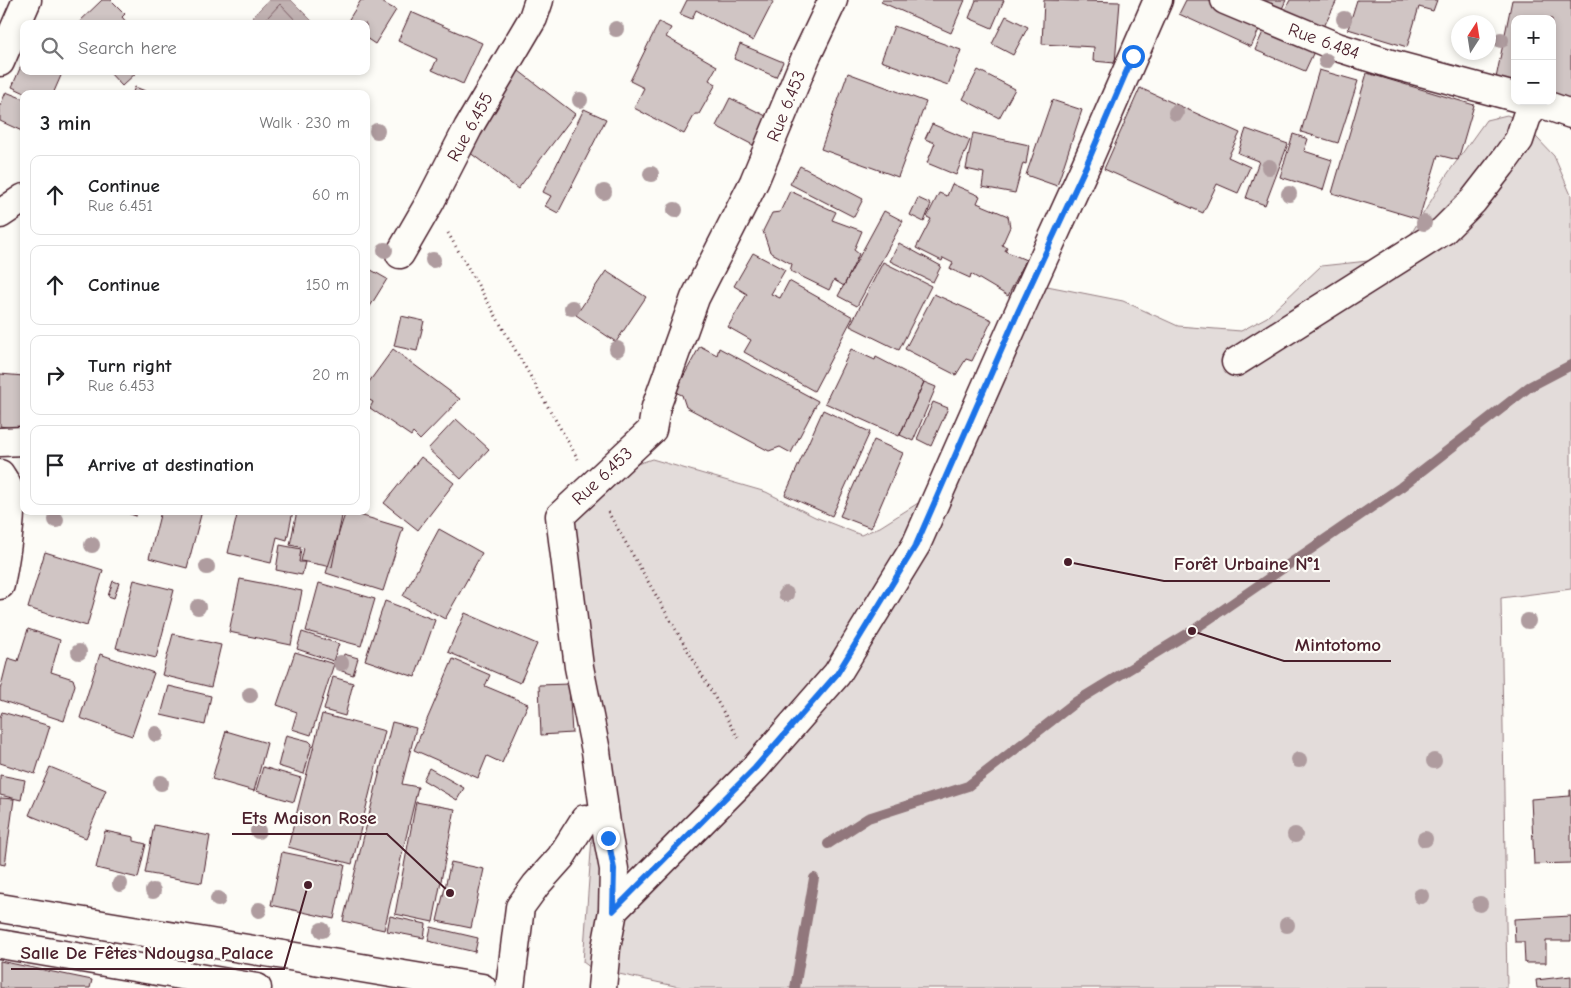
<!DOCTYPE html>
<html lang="en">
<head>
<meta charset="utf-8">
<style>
  :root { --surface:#fff; --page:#f6f6f6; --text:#202124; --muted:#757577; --line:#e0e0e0 }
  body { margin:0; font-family:"Comic Neue",sans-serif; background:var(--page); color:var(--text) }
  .controls { position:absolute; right:15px; top:15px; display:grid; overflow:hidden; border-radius:10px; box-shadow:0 2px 8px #0003 }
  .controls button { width:45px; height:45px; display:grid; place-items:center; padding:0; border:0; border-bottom:1px solid var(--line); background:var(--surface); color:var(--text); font:25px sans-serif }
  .compass { position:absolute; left:1451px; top:15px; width:45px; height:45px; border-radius:50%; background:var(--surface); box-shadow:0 2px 8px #0003; rotate:12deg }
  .stop { position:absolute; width:15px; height:15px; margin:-11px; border:4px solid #1a73e8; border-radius:50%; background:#fff }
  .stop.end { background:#1a73e8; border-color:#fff; box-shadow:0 1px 5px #0008 }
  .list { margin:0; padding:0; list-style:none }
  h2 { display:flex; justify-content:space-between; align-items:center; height:65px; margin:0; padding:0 20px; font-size:21px }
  h2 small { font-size:16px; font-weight:400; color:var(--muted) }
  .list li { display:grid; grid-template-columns:32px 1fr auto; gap:15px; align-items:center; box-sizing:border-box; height:80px; margin:0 10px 10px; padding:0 10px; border:1px solid var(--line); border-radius:10px }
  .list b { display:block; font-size:19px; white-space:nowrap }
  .list p { margin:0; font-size:16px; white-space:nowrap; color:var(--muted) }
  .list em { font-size:16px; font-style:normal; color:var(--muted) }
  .icon { flex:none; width:28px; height:28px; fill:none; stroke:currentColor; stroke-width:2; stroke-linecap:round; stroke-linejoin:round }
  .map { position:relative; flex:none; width:1571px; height:988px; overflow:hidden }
  .search { position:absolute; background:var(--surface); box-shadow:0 2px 8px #0003; left:20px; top:20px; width:350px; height:55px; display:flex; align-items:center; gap:12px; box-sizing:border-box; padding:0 18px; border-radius:10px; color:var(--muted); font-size:19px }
  .panel { position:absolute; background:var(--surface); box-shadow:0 2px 8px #0003; left:20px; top:90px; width:350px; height:425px; border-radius:10px }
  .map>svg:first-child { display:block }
</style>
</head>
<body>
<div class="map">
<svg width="1571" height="988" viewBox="0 0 1571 988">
  <rect width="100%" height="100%" fill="#fdfcf7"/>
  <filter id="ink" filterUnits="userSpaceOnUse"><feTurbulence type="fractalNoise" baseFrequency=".02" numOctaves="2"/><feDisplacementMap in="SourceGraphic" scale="10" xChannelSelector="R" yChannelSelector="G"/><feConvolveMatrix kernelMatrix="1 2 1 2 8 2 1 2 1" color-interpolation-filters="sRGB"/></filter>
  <g filter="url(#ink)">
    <path fill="#e3dcda" stroke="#967e82" d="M1507 115 1521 121 1554 156 1571 195V589L1501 598 1507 988H684L591 968 583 962 593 824 564 516 622 469 652 459 766 492 815 517 861 535 880 527 942 488 991 410 1042 285 1123 301 1178 326 1241 331 1267 317 1321 266 1368 261 1408 239 1446 176 1486 120Z"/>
    <path fill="#c0b1b1" stroke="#91777b" d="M269 0H291L315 24H257L252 19 253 16Z"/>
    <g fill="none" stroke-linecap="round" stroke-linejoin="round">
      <path stroke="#795961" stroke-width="1" d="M266 24 267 18 280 4 299 24"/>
      <path stroke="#91777b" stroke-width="10" d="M828 844 868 818 968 786 1077 701 1192 631 1401 487 1529 387 1571 365
        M795 988 814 878"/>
    </g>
    <path fill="#d0c5c4" stroke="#4a1f2b" d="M102 0H111L125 14 122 17 128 24H77Z
      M361 0H378L396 10 375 44 366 38V24H346Z
      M687 0H774L753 41 696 10 692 19 680 14Z
      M882 0H965L951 33 881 2Z
      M976 0H1004L992 28 969 18Z
      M1044 0 1120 2 1115 63 1093 61 1094 47 1042 44Z
      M1186 0H1213L1262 23 1251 47 1179 14Z
      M1232 0H1286L1277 20Z
      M1290 0H1337L1319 37 1281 18Z
      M1357 0H1437L1433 11 1419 7 1407 47 1348 29Z
      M1512 0H1571V99L1552 95V19H1515V87L1495 83Z
      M411 12 482 43 463 84 432 70 437 59 398 41Z
      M1006 16 1028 27 1013 55 992 44Z
      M659 22 671 28 666 37 717 66 709 80 716 84 699 114H695L684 134 634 108 644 88 630 81Z
      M1267 23 1317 45 1305 71 1255 50Z
      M894 26 961 50 948 85 881 61Z
      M740 44 783 62 776 77 734 59Z
      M24 59V71H63L53 94H27L12 87Z
      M978 70 1015 89 999 118 963 99Z
      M1319 70 1358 81 1338 143 1301 132Z
      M108 71H138L122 86Z
      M519 71 575 114 518 189 461 146Z
      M848 73 926 102 898 177 821 149Z
      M1367 73 1474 105 1458 160 1438 155 1419 219 1332 193Z
      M135 87 153 94H132Z
      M1140 88 1240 133 1228 157 1250 167 1238 193 1217 184 1203 213 1104 169Z
      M6 92 24 99V132L0 121V106Z
      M730 98 768 117 753 145 716 126Z
      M1052 100 1082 110 1057 186 1026 175Z
      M584 109 606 119 558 213 545 206 551 196 543 192Z
      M932 124 970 140 956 175 927 163 935 143 925 139Z
      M1246 129 1288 144 1265 205 1246 198 1259 161 1238 153Z
      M973 133 1029 145 1026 164 1023 163 1015 193 982 187 984 173 966 169Z
      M1293 134 1308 139 1304 151 1332 160 1323 190 1280 177Z
      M800 166 863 199 854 217 790 184Z
      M952 184 980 196 977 203 1008 216 1010 227 1002 245 1007 247 1005 251 1026 260 1008 296 971 274 970 278 950 269 953 263 943 258 942 261 916 248 931 219 927 217 939 193 947 196Z
      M790 191 836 212 832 220 862 231 854 250 859 254 844 286 834 280 829 290 790 271 792 264 770 252 763 231 772 213 780 212Z
      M918 198 931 204 924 222 910 215Z
      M884 211 903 221 857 306 838 296Z
      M899 243 941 266 933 282 890 261Z
      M753 253 785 270 771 294 780 298 789 281 853 317 814 391 744 352 751 340 728 327 747 294 734 286Z
      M883 262 931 286 899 350 850 326Z
      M366 267 387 279 366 313Z
      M606 271 646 297 616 342 576 315Z
      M934 294 992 320 972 361 966 359 956 375 905 349Z
      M401 316 424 321 417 351 394 346Z
      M700 346 717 355 719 348 818 401 791 453 780 447 769 451 686 407 682 395 675 392Z
      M393 349 460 399 420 440 413 433 411 436 370 408 373 402 366 398V386Z
      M851 349 875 360 876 357 924 382 899 436 825 403Z
      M0 374 24 376V430L0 426Z
      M924 382 936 387 913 441 900 435Z
      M933 402 948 408 931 446 917 439Z
      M823 410 870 432 832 516 785 495Z
      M456 419 489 449 461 479 428 449Z
      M874 440 903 453 871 528 840 516Z
      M421 457 454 483 418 530 384 503Z
      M121 511H137L136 516Z
      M161 511H202L187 568 149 558Z
      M238 511H293L287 540 277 537 271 563 228 553Z
      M297 511H343L332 567 301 561 304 548 290 545Z
      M346 511 403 528 383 591 326 573Z
      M439 529 482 553 445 619 403 596Z
      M280 545 301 549 299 562H305L302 575 276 570Z
      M45 552 103 570 87 626 28 608Z
      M240 579 302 591 291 645 229 632Z
      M134 580 174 590 156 658 116 648Z
      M113 581 119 583 114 598 108 596Z
      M319 583 375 599 361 646 306 631Z
      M385 601 435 620 415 677 365 660Z
      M465 613 537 644 520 683 448 652Z
      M28 629 60 640 51 672 73 679 75 685 64 721 0 700V690L8 658 18 661Z
      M302 632 339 644 333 661 297 649Z
      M173 634 221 645 211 687 162 675Z
      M295 652 334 664 311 735 292 729 297 712 277 705Z
      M100 654 154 673 132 736 80 718Z
      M344 654 358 658 353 675 339 670Z
      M453 659 490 675 485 686 528 704 502 763 487 756 478 778 414 750Z
      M333 677 353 683 345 716 324 710Z
      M569 684 572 733 541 735 539 685Z
      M169 686 211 696 205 725 161 715Z
      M2 712 50 726 35 774 0 763V717Z
      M322 714 385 731 352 864 288 847Z
      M392 722 416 728 402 784 418 787 384 930 343 921Z
      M226 731 267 743 254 791 212 779Z
      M286 735 309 741 312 744 304 774 278 766Z
      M50 767 106 790 86 838 29 815Z
      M263 767 301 778 294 802 256 791Z
      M429 768 464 788 457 800 423 780Z
      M0 775 25 780 21 800 0 795Z
      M1570 790H1571V863L1534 864 1531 799 1570 796Z
      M0 798 14 799 5 865 0 864Z
      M416 802 455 809 433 922 395 914Z
      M154 825 210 836 202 883 145 873Z
      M105 831 134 837V841L146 844 138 878 96 868Z
      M282 852 345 865 334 919 271 905Z
      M451 862 484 869 471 928 437 921Z
      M390 916 426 924 424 938 387 931Z
      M1571 916V941H1546V963H1525L1524 942H1515L1514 919Z
      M431 927 478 938 475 952 428 941Z
      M0 961 92 980 90 988H0Z
      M1571 976V988H1537L1536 980Z"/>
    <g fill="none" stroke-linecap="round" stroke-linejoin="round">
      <defs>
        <path id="street" d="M1225 0 1337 47 1391 64 1515 97
          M0 62 27 0
          M1534 101 1571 114
          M0 214 24 198
          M400 254 430 202 468 128 533 18 539 0
          M1236 362 1443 231 1473 201 1501 165 1519 140 1527 116 1539 102
          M0 442 24 441
          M0 474C3 479 8 485 9 491 14 510 4 564 0 585
          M613 911 755 768 837 674 916 545 1019 312 1086 165 1158 0
          M510 988 520 907 536 885 561 857 585 819
          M602 988 606 948 613 911 614 869 608 838 596 751 579 667 560 516 652 430 656 407 695 298 754 182 806 57 833 0"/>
        <path id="primary" d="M0 908 482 988
          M0 944 257 988"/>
      </defs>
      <use href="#street" stroke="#4a1f2b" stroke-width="31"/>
      <use href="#primary" stroke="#4a1f2b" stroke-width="31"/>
      <path stroke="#4a1f2b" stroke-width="3" stroke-dasharray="1 4" stroke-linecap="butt" d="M448 233 578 459
        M608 512 740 741"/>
      <use href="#street" stroke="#fdfcf7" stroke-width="28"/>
      <use href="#primary" stroke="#fdfcf7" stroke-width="28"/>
    </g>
    <g fill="#af9c9f">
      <circle cx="1344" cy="19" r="8"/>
      <circle cx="616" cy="29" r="8"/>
      <circle cx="1501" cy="40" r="8"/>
      <circle cx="1326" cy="61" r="8"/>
      <circle cx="580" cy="100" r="8"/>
      <circle cx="1176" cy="113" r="8"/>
      <circle cx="377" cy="131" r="8"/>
      <circle cx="1269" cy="167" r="8"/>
      <circle cx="651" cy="174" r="8"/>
      <circle cx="604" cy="192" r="8"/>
      <circle cx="1289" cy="194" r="8"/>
      <circle cx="675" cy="210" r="8"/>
      <circle cx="1424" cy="223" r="8"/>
      <circle cx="385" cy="250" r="8"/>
      <circle cx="433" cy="260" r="8"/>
      <circle cx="572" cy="308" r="8"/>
      <circle cx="617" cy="349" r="8"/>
      <circle cx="56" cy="520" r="8"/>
      <circle cx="92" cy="545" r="8"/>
      <circle cx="207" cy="567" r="8"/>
      <circle cx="786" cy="594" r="8"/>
      <circle cx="198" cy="607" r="8"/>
      <circle cx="1528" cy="621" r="8"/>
      <circle cx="79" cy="652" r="8"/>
      <circle cx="341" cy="663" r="8"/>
      <circle cx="250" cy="695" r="8"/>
      <circle cx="156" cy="734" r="8"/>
      <circle cx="1299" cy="760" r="8"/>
      <circle cx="1434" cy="761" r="8"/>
      <circle cx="161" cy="783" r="8"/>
      <circle cx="258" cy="831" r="8"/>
      <circle cx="1295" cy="835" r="8"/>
      <circle cx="1425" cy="839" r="8"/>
      <circle cx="120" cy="884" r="8"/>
      <circle cx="153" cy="891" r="8"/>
      <circle cx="1421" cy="896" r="8"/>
      <circle cx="218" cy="899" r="8"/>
      <circle cx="1480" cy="904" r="8"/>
      <circle cx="259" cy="910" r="8"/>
      <circle cx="1287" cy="925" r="8"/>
      <circle cx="322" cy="930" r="8"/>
    </g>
  </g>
  <g fill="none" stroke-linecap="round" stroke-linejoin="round" filter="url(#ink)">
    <path stroke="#1a73e8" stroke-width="6" d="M608 838 614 869 613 911 755 768 837 674 916 545 1018 312 1086 166 1133 56"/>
  </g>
  <g text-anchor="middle" stroke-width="4.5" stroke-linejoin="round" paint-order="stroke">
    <g font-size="18" fill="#4a1f2b" stroke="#fdfcf7">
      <text transform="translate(1324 41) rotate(20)" y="6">Rue 6.484</text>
      <text transform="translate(786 106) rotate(-68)" y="6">Rue 6.453</text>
      <text transform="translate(470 127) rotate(-61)" y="6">Rue 6.455</text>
      <text transform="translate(602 476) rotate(-43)" y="6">Rue 6.453</text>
    </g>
  </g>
  <path fill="none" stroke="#4a1f2b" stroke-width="2" d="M1068 562L1164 581H1330M1192 631L1284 661H1391M450 893L387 834H232M308 885L284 969H11"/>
  <g fill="#4a1f2b" stroke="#fdfcf7" stroke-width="2">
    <circle cx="1068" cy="562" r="5"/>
    <circle cx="1192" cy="631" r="5"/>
    <circle cx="450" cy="893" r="5"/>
    <circle cx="308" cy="885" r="5"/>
  </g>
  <g font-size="19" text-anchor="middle" font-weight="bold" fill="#4a1f2b" stroke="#fdfcf7" stroke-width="4.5" stroke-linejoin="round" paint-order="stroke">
    <text x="1247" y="570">Forêt Urbaine N°1</text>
    <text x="1338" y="651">Mintotomo</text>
    <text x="309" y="824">Ets Maison Rose</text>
    <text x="147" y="959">Salle De Fêtes Ndougsa Palace</text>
  </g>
</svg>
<div class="controls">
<button>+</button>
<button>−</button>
</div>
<svg class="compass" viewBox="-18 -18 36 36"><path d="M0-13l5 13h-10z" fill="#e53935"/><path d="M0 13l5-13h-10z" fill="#757577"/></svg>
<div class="stop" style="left:1133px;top:56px"></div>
<div class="stop end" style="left:608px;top:838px"></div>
<div class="search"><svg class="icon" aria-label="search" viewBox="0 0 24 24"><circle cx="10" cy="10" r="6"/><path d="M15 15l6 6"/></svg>Search here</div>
<section class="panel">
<h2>3 min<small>Walk · 230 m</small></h2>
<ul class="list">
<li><svg class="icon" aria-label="ahead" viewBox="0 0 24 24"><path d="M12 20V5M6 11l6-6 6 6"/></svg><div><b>Continue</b><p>Rue 6.451</p></div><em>60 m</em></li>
<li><svg class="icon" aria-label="ahead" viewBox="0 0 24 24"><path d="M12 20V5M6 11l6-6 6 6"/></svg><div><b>Continue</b></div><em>150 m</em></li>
<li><svg class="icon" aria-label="right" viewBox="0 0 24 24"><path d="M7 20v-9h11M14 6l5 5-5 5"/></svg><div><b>Turn right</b><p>Rue 6.453</p></div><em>20 m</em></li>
<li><svg class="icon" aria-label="arrive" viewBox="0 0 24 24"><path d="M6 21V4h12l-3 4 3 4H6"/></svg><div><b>Arrive at destination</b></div></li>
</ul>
</section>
</div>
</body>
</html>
